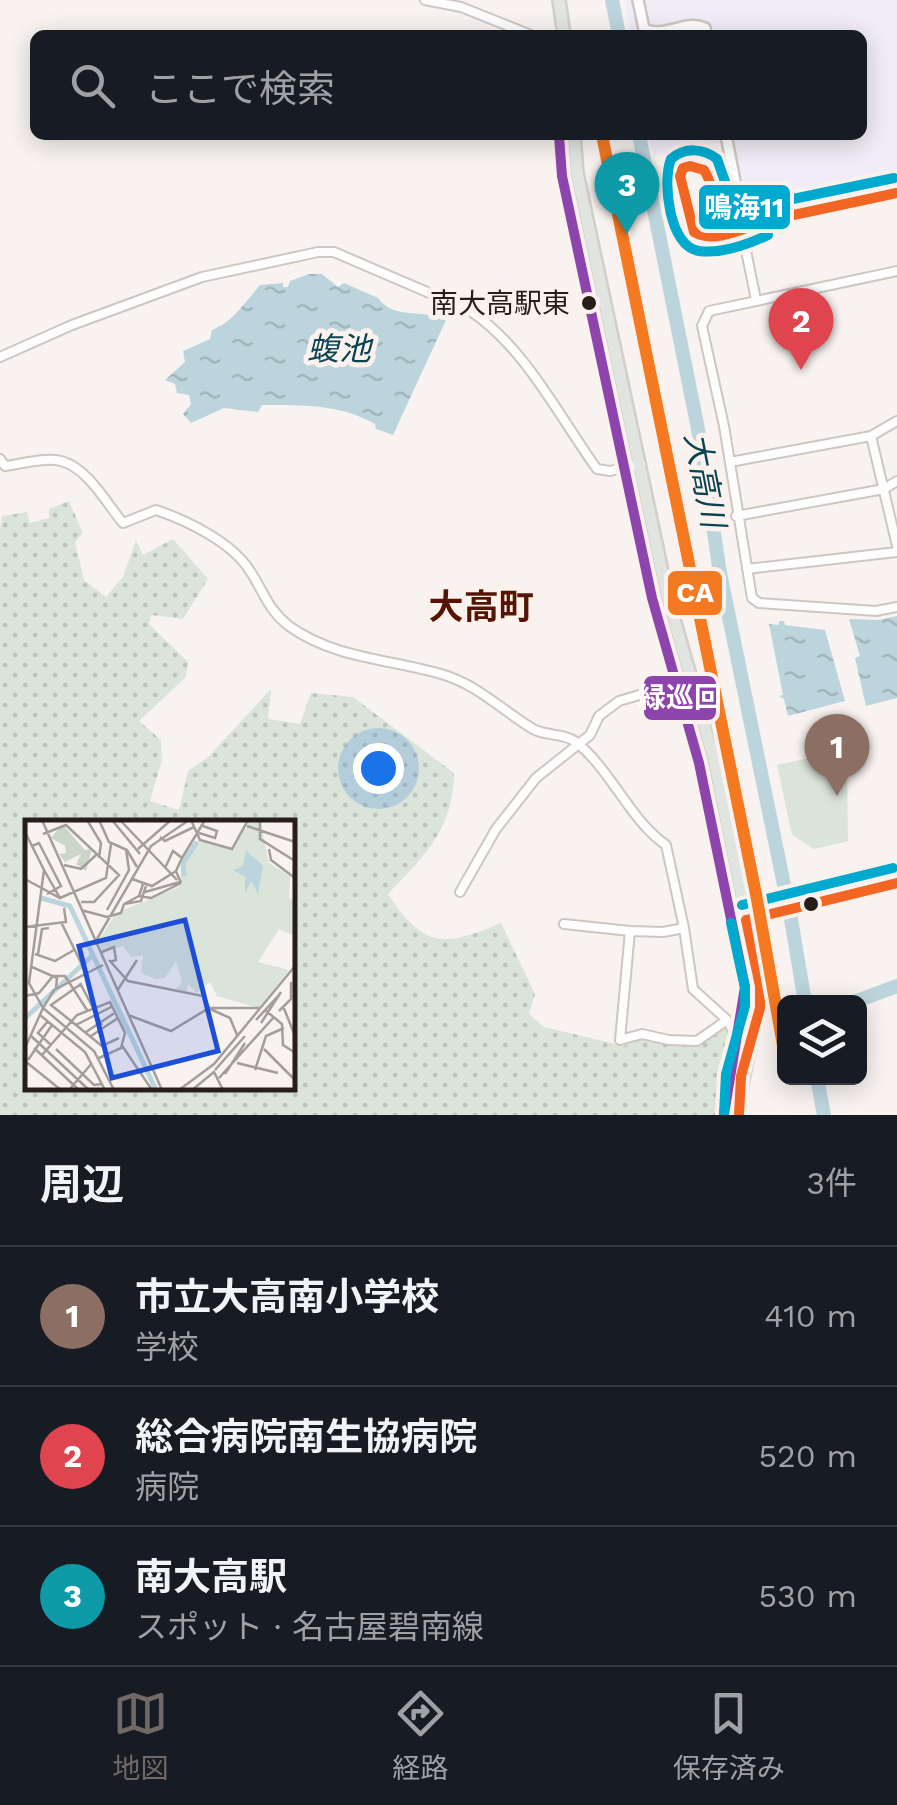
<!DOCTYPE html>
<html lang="ja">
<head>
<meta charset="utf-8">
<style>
  :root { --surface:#171b24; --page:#20242c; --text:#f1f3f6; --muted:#9ea1a6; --line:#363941; --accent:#706965 }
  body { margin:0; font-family:"Work Sans","Noto Sans JP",sans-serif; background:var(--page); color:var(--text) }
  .controls { position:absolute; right:30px; bottom:30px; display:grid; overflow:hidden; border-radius:15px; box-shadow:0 5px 25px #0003 }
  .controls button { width:90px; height:90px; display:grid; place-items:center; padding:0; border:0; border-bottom:2px solid var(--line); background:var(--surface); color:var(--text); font:50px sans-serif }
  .you { position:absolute; left:378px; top:768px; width:35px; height:35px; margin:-25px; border:8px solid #fff; border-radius:50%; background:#1a73e8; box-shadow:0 0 0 15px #1a73e833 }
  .badge { display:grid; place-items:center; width:65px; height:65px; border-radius:50%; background:var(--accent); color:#fff; font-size:32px; font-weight:700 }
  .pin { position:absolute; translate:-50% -82px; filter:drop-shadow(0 2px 5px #0008) }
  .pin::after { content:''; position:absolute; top:52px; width:35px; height:30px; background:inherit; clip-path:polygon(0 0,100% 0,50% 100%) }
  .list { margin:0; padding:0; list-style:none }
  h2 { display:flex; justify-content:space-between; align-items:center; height:130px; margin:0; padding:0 40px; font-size:42px }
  h2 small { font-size:32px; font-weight:400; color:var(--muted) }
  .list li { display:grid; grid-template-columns:65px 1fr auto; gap:30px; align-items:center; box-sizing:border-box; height:140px; padding:0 40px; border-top:2px solid var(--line) }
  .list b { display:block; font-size:38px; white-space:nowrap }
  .list p { margin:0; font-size:32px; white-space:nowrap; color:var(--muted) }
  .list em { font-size:32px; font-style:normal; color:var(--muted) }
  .icon { flex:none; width:55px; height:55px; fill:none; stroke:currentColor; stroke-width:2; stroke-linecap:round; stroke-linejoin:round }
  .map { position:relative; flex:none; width:897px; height:1115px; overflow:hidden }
  .search { position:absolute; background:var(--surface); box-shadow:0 5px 25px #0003; left:30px; right:30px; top:30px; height:110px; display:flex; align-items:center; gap:25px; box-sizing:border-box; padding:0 35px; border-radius:15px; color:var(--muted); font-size:38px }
  .sheet { height:550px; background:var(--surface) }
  nav { display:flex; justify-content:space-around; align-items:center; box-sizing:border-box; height:140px; border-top:2px solid var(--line); background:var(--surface); font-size:28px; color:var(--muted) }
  nav a { display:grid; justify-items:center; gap:5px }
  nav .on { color:var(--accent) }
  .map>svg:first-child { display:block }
</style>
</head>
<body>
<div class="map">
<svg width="897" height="1115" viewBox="0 0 897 1115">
  <defs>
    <pattern id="park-dots" width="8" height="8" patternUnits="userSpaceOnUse" patternTransform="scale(2.5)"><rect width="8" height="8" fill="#dbe4d9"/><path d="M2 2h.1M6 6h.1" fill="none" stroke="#bcc3ba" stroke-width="1.8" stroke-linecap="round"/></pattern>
    <pattern id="water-ripples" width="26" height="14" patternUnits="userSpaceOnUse" patternTransform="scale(2.5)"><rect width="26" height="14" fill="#bcd5dc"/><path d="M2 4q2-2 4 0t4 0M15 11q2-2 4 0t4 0" fill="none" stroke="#a2b6bc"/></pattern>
  </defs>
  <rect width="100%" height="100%" fill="#f8f3f0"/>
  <path fill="#f1ecf7" d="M625 0H897V182L757 212 748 204 732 140 653 156 649 135H862V35H631Z"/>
  <path fill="url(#park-dots)" fill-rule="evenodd" d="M69 501 83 533 75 542 84 580 106 597 123 577 136 540 143 555 173 539 208 579 183 619 151 615 149 624 188 662 186 677 139 721 161 740 162 760 150 801 179 810 188 771 208 757 271 689 268 719 300 724 311 693 353 697 454 773C453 830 425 855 388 894 424 949 444 947 501 923L535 994 529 1014 544 1027 624 1046 640 1036 697 1044 725 1024 739 1046 731 1079 728 1115H0V530L2 516 27 512 30 523 49 518V509ZM28 822H292V1088H28Z"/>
  <path fill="#dbe4d9" d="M831 753 833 760H847L848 841 814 849 792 835 777 765Z"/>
  <path fill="url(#water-ripples)" d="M309 274H322L338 287 344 283 378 298C390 314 405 312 422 314 429 314 438 318 446 320L393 435 376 429 375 424C340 404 302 405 262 405L258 412 224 408 191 423 183 414 191 404 189 395 177 393 175 384 165 380 185 362 183 351 210 339 212 330C231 324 247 300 260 285L283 283V287H288L290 281Z
    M897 616V698L866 706 855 658 860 656 849 619 878 620Z
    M779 621H784L785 625 825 630 845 701 788 716 784 699 779 696 783 695 769 624 779 625Z"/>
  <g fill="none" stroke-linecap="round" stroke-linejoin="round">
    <path stroke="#bcd5dc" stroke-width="14" d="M612 0 619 35
      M639 135 700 439 720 573 791 919 805 1002
      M854 1002 897 986
      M817 1078 824 1115"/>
    <defs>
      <path id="minor" d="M425 0 461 7 531 35
        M897 271 709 311 702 326 724 426 752 598 759 603 876 611 897 607
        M756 300 742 231 763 221
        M0 357 72 325 202 277 318 252H334L469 310C526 348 558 415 597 469L610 471 641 464
        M871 436 897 546
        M0 459 5 466C22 464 44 457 61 461 87 467 107 504 123 523L156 510C186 520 232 542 250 571 264 592 268 610 289 626 335 659 390 659 441 674 477 684 503 711 533 729 545 736 564 733 576 742 612 771 629 819 666 845L684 928 693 989 727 1020 746 1055
        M730 462 871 436 897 421
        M736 516 884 489 897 481
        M747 569 897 552
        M460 892 496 829 536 778 590 735 599 716 619 701 693 679
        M564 924 630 931
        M684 928 663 932 630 931 620 1040 642 1034 669 1040 697 1041 727 1020"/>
      <path id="tertiary" d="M638 0 644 29C664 39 685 19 705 28L706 35
        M726 135 743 222 763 221 897 193
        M746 920 897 883"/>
      <path id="primary" d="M559 0 564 35
        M574 135 577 173 667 595 714 759 760 986C759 1031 740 1068 739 1115"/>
    </defs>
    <use href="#minor" stroke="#cec6c3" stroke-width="12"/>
    <use href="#tertiary" stroke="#cec6c3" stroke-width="14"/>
    <use href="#primary" stroke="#d1cecc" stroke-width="16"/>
    <use href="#minor" stroke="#fefdfd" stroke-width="8"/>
    <use href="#tertiary" stroke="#fefdfd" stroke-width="9"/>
    <use href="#primary" stroke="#e1e5e2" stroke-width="11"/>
    <defs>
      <path id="bus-1" d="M690 166 704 170C718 193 706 199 706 222L719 225 770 220C746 226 718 245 694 232L680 176 683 168Z
        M897 193 770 220 892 194Z
        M746 920 897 883
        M739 1115 741 1076 760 1008V986L746 920"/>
      <path id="bus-2" d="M559 136 562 176 652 598 699 763 745 987 724 1114"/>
      <path id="bus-3" d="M768 235C749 244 721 254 699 251 669 247 662 181 671 159 685 147 703 148 717 159L728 190 722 210 764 205 894 178
        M742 905 893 868
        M724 1114 726 1074 745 1006V988L731 923"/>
    </defs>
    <use href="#bus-1" stroke="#fcf2ed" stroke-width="18"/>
    <use href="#bus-2" stroke="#fcf2ed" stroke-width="18"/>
    <use href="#bus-3" stroke="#fcf2ed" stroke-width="18"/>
    <use href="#bus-1" stroke="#f26522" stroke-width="10"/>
    <use href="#bus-2" stroke="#8e44ad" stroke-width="10"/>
    <use href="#bus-3" stroke="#00a9ce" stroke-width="10"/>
    <defs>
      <path id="rail-1" d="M602 135 756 894 784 1051"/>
    </defs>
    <use href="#rail-1" stroke="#fcf2ed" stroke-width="20"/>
    <use href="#rail-1" stroke="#f47921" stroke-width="12"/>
  </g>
  <g fill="#271e1a" stroke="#fcf2ed" stroke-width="4">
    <circle cx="589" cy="303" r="9"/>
    <circle cx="811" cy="904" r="9"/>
  </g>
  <g text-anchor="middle" stroke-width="10" stroke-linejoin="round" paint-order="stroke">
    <g font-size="28" fill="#271e1a" stroke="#fcf2ed" text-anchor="end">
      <text x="570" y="313">南大高駅東</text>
    </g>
    <g font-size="32" font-style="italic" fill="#0a4351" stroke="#fcf2ed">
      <text x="339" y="360">蝮池</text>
      <text transform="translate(705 480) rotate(79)" y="11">大高川</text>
    </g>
    <g font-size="35" font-weight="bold" fill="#561404" stroke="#fcf2ed">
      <text x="481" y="619">大高町</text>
    </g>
  </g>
  <g transform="translate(25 820)">
    <rect width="270" height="270" fill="#f8f3f0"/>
    <path d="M37 4 60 30 67 29 61 51 51 44 56 34 40 42 34 34 41 33 40 26 26 18Z" fill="#c9d6c8"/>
    <path d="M224 0H235L244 43 265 56 264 78 270 81V116L254 109 233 142 264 150 234 188 192 176 185 162 172 173 163 164 161 172 151 169 157 162 151 141 140 158 131 159 116 153 118 135 106 137 98 126 77 132 74 120 91 93 154 67 158 43 173 20 207 29Z" fill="#dbe4d9"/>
    <path d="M177 24 185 31 183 50 160 65Z" fill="#dbe4d9"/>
    <path d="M221 30 238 46 233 74 226 61 220 74V57L208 50 218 46Z" fill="#bcd5dc"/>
    <path fill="none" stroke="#bcd5dc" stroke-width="5" d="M159 56 158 43 172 22M16 78 45 86 131 270M0 198 68 135"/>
    <path fill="none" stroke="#a49e9a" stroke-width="2.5" d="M17 0 137 270M62 0 76 23 74 38M74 0 84 22 102 30 112 47M87 0 115 34M95 0 152 60M166 0 175 20 207 29 223 0M235 0V19L270 41M222 6 270 22M0 12 19 50 4 163 18 188 0 228M174 13 190 18 192 11 178 6M18 14 41 5 94 55 69 82H56M135 17 140 21 169 7M7 26 14 23 36 66 22 74M113 29 146 0M244 29 246 40 270 58M157 38 180 0M39 45 56 49 71 35M140 48 148 31 157 38 151 51M19 50 35 78M0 59 35 78 81 58 86 24M107 59 127 66 151 51 156 63M118 64 114 76 126 78 156 63M120 72 155 62M114 76 99 84 116 81 121 66M56 90 82 97 96 93 99 84M82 90 104 50 101 29M36 102 61 153M0 107 41 102 39 88M72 119 126 26 164 0M77 132 89 127 91 140 85 142M10 134 30 141 49 130M13 134 17 109 24 108M84 140 103 161 178 176 184 188M78 145 29 170 18 188 69 231 89 270M7 147 32 158 31 169M55 163 77 205M92 171 112 140M0 176 14 173 28 156H40L62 190M258 186 270 216M183 188 205 198 212 215M240 190 257 204 258 225 269 232M254 191 266 179V162M15 195 60 232 80 270M103 195 146 211 184 188H234M231 200 254 175M23 201 13 213 26 225M46 201 26 185 56 164M46 201 77 226 94 218M236 203 256 172M51 205 88 186M61 212 91 192M5 215 64 270M66 216 93 198M9 228 54 270M31 229 69 265 77 264M239 229 270 260M17 235 52 195 85 182 100 213 96 228M74 238 98 227 127 270M3 240 27 205M0 241 36 270M212 243 253 253M190 250 220 216M230 250 241 216 259 208M200 254 220 223M194 258 249 197M44 270 67 243M154 270 189 244 270 146M167 270 189 252 198 270"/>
    <path fill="#1d4ed8" fill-opacity="0.15" stroke="#1d4ed8" stroke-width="5" d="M160 100 193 231 87 258 54 126Z"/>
    <rect width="270" height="270" fill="none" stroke="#271e1a" stroke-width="5"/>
  </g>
  <g stroke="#fcf2ed" stroke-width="4">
    <rect x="697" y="183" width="95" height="48" rx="10" fill="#00a9ce"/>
    <rect x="666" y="569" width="58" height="48" rx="10" fill="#f47921"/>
    <rect x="642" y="674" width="76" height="48" rx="10" fill="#8e44ad"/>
  </g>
  <g font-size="28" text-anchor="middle" font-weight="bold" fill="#fff">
    <text x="744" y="217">鳴海11</text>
    <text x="695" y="602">CA</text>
    <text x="680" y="707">緑巡回</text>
  </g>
</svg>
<div class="controls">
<button><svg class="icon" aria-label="layers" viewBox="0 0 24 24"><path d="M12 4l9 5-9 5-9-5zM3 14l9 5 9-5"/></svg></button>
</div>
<div class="you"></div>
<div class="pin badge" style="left:837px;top:796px;background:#8d6e63">1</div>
<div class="pin badge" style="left:801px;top:370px;background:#e0444e">2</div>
<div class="pin badge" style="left:627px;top:234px;background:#0f9aa8">3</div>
<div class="search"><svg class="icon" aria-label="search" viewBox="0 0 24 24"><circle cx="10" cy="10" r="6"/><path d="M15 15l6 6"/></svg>ここで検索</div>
</div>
<section class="sheet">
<h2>周辺<small>3件</small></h2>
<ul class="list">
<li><span class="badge" style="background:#8d6e63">1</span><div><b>市立大高南小学校</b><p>学校</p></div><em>410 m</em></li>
<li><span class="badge" style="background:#e0444e">2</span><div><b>総合病院南生協病院</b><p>病院</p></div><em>520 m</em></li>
<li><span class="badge" style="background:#0f9aa8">3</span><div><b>南大高駅</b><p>スポット · 名古屋碧南線</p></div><em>530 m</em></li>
</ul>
</section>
<nav>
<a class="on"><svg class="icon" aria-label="map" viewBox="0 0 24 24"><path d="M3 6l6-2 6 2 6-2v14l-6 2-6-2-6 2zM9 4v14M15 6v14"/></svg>地図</a>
<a><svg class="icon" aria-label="directions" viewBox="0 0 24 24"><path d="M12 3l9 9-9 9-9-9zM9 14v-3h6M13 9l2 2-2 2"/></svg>経路</a>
<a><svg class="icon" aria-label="saved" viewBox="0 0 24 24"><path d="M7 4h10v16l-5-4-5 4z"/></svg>保存済み</a>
</nav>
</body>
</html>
